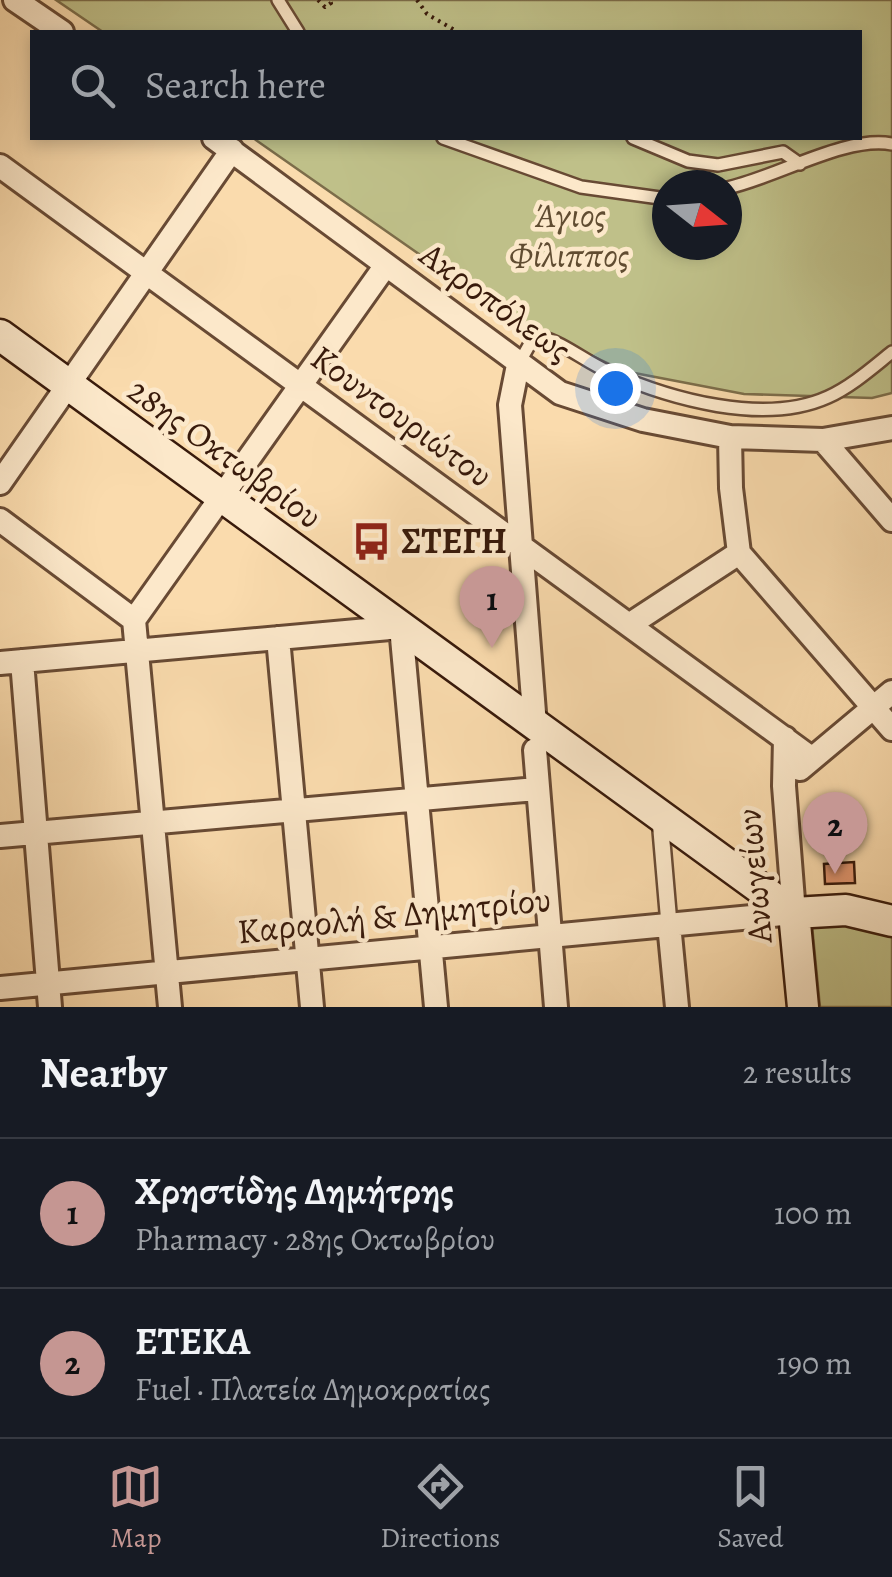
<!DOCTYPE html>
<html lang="en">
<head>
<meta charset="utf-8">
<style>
  :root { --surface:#171b24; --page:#242831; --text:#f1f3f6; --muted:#9ea1a6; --line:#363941; --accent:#c59692 }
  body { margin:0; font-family:Alegreya,serif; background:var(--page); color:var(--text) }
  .compass { position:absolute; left:652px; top:170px; width:90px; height:90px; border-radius:50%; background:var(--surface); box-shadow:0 5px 15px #0003; rotate:107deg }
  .you { position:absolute; left:615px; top:388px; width:35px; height:35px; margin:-25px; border:8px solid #fff; border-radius:50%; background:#1a73e8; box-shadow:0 0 0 15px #1a73e833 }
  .badge { display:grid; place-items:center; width:65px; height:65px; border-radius:50%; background:var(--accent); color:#111; font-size:32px; font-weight:700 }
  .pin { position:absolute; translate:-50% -82px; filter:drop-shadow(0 2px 5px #0008) }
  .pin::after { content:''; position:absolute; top:52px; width:35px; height:30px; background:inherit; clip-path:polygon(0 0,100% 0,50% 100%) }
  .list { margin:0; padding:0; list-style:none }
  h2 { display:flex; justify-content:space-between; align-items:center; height:130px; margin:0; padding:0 40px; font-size:42px }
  h2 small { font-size:32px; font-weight:400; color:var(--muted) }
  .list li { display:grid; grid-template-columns:65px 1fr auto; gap:30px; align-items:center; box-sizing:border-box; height:150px; padding:0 40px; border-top:2px solid var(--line) }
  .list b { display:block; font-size:38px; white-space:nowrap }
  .list p { margin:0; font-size:32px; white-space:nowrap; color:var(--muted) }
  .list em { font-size:32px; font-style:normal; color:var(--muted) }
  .icon { flex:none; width:55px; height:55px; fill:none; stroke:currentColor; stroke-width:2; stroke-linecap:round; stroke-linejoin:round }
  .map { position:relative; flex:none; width:892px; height:1007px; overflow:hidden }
  .search { position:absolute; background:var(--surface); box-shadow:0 5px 15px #0003; left:30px; right:30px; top:30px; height:110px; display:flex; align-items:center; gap:25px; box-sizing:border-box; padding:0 35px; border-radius:0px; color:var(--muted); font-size:38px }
  .sheet { height:430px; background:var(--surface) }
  nav { display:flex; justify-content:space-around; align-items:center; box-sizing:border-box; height:140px; border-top:2px solid var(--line); background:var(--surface); font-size:28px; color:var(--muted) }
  nav a { display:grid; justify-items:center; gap:5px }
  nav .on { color:var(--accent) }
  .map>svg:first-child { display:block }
</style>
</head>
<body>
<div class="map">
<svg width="892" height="1007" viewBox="0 0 892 1007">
  <rect width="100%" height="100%" fill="#fadbad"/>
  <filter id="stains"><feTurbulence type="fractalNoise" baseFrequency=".002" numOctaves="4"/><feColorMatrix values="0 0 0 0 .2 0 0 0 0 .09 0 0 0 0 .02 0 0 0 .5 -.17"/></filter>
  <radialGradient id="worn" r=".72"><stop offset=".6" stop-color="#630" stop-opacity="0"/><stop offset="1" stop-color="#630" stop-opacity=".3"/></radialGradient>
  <path fill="#bfc089" stroke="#7c6d4a" stroke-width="2.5" fill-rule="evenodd" d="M56 0H892V393L872 398 744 394 624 371 509 317 253 138H860V32H103ZM667 185H727V245H667Z
    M862 923 892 936V1007H820L812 925Z"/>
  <path fill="#e1966f" stroke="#381a0b" stroke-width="2.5" d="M854 862 855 883 825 884 824 864Z"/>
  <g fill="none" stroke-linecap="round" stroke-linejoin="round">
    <defs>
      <path id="service" d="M278 0 298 32
        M443 138 581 187 667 199
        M633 138 688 161 718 165 783 152 800 164
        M727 188C775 178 846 135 892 144
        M518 365 531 342 541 337C564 343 586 362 609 372 670 399 764 426 828 397 852 386 872 368 892 352"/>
      <path id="pedestrian" d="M660 819 669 924"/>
      <path id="minor" d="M15 0 62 32
        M214 138 560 393 643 420 730 437 823 440 892 428
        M0 166 811 758
        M518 365 510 405 535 725
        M730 437 731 488 739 553 892 729
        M823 440 892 520
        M0 483 232 150
        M0 520 134 620
        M629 625 739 553
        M278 638 312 1007
        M22 661 50 1007
        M0 663 401 627 436 1007
        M535 750 556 1007
        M800 769 892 692
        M0 836 536 789
        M669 924 677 1007
        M0 988 794 913 784 786 785 738
        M170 1007 134 620 386 265"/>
      <path id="secondary" d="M0 335 794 913
        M794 913 846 910 892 921
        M794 913 803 1007"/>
    </defs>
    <use href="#service" stroke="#684a34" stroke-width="16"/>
    <use href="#pedestrian" stroke="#684a34" stroke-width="20"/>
    <use href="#minor" stroke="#684a34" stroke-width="28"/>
    <use href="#secondary" stroke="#381a0b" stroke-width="35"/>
    <path stroke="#381a0b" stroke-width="4" stroke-dasharray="2.5 5" stroke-linecap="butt" d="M318 0 325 7 331 3 329 0
      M417 0 427 14 458 32"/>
    <use href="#service" stroke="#fce8ca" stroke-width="11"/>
    <use href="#pedestrian" stroke="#fce8ca" stroke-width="15"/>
    <use href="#minor" stroke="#fce8ca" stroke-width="22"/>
    <use href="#secondary" stroke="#fce8ca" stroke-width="30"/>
  </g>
  <defs>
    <symbol id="bus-bare" viewBox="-9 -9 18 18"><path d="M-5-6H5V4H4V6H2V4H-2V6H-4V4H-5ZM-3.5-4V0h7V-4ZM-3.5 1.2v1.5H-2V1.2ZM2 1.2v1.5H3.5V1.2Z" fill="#8f2418" stroke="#fce8ca" stroke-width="2.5" paint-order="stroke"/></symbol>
  </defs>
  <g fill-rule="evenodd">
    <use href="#bus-bare" x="344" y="514" width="55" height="55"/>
  </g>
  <g text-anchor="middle" stroke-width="9" stroke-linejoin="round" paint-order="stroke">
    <g font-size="35" font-style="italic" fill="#604c31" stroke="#fce8ca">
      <text x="569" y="227">Άγιος<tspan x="569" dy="40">Φίλιππος</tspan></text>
    </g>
    <g font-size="35" fill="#381a0b" stroke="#fce8ca">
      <text transform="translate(496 302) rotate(36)" y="12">Ακροπόλεως</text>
      <text transform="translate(402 416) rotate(36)" y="12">Κουντουριώτου</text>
      <text transform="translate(225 453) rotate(36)" y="12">28ης Οκτωβρίου</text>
      <text transform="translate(754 876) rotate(-95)" y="12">Ανωγείων</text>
      <text transform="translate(394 915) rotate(-6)" y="12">Καραολή &amp; Δημητρίου</text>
    </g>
    <g font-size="35" font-weight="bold" fill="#381a0b" stroke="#fce8ca" text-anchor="start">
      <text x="401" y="553">ΣΤΕΓΗ</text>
    </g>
  </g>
  <rect width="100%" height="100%" filter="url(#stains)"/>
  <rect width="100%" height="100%" fill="url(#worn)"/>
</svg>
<svg class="compass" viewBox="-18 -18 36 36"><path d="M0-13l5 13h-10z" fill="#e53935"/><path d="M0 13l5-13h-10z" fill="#9ea1a6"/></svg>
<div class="you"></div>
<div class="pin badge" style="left:492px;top:648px">1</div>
<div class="pin badge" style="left:835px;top:874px">2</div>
<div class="search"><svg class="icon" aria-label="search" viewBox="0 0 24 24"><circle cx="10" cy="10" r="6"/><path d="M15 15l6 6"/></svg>Search here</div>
</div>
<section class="sheet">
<h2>Nearby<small>2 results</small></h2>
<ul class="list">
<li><span class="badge">1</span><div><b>Χρηστίδης Δημήτρης</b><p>Pharmacy · 28ης Οκτωβρίου</p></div><em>100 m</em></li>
<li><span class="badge">2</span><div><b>ΕΤΕΚΑ</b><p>Fuel · Πλατεία Δημοκρατίας</p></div><em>190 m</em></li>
</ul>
</section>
<nav>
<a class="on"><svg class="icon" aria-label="map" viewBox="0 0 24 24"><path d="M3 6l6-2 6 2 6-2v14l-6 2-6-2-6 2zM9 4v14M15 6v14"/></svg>Map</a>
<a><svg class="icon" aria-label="directions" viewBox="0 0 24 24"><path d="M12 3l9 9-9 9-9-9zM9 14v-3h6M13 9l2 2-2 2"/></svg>Directions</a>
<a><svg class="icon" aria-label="saved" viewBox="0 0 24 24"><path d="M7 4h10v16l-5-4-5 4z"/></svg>Saved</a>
</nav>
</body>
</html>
